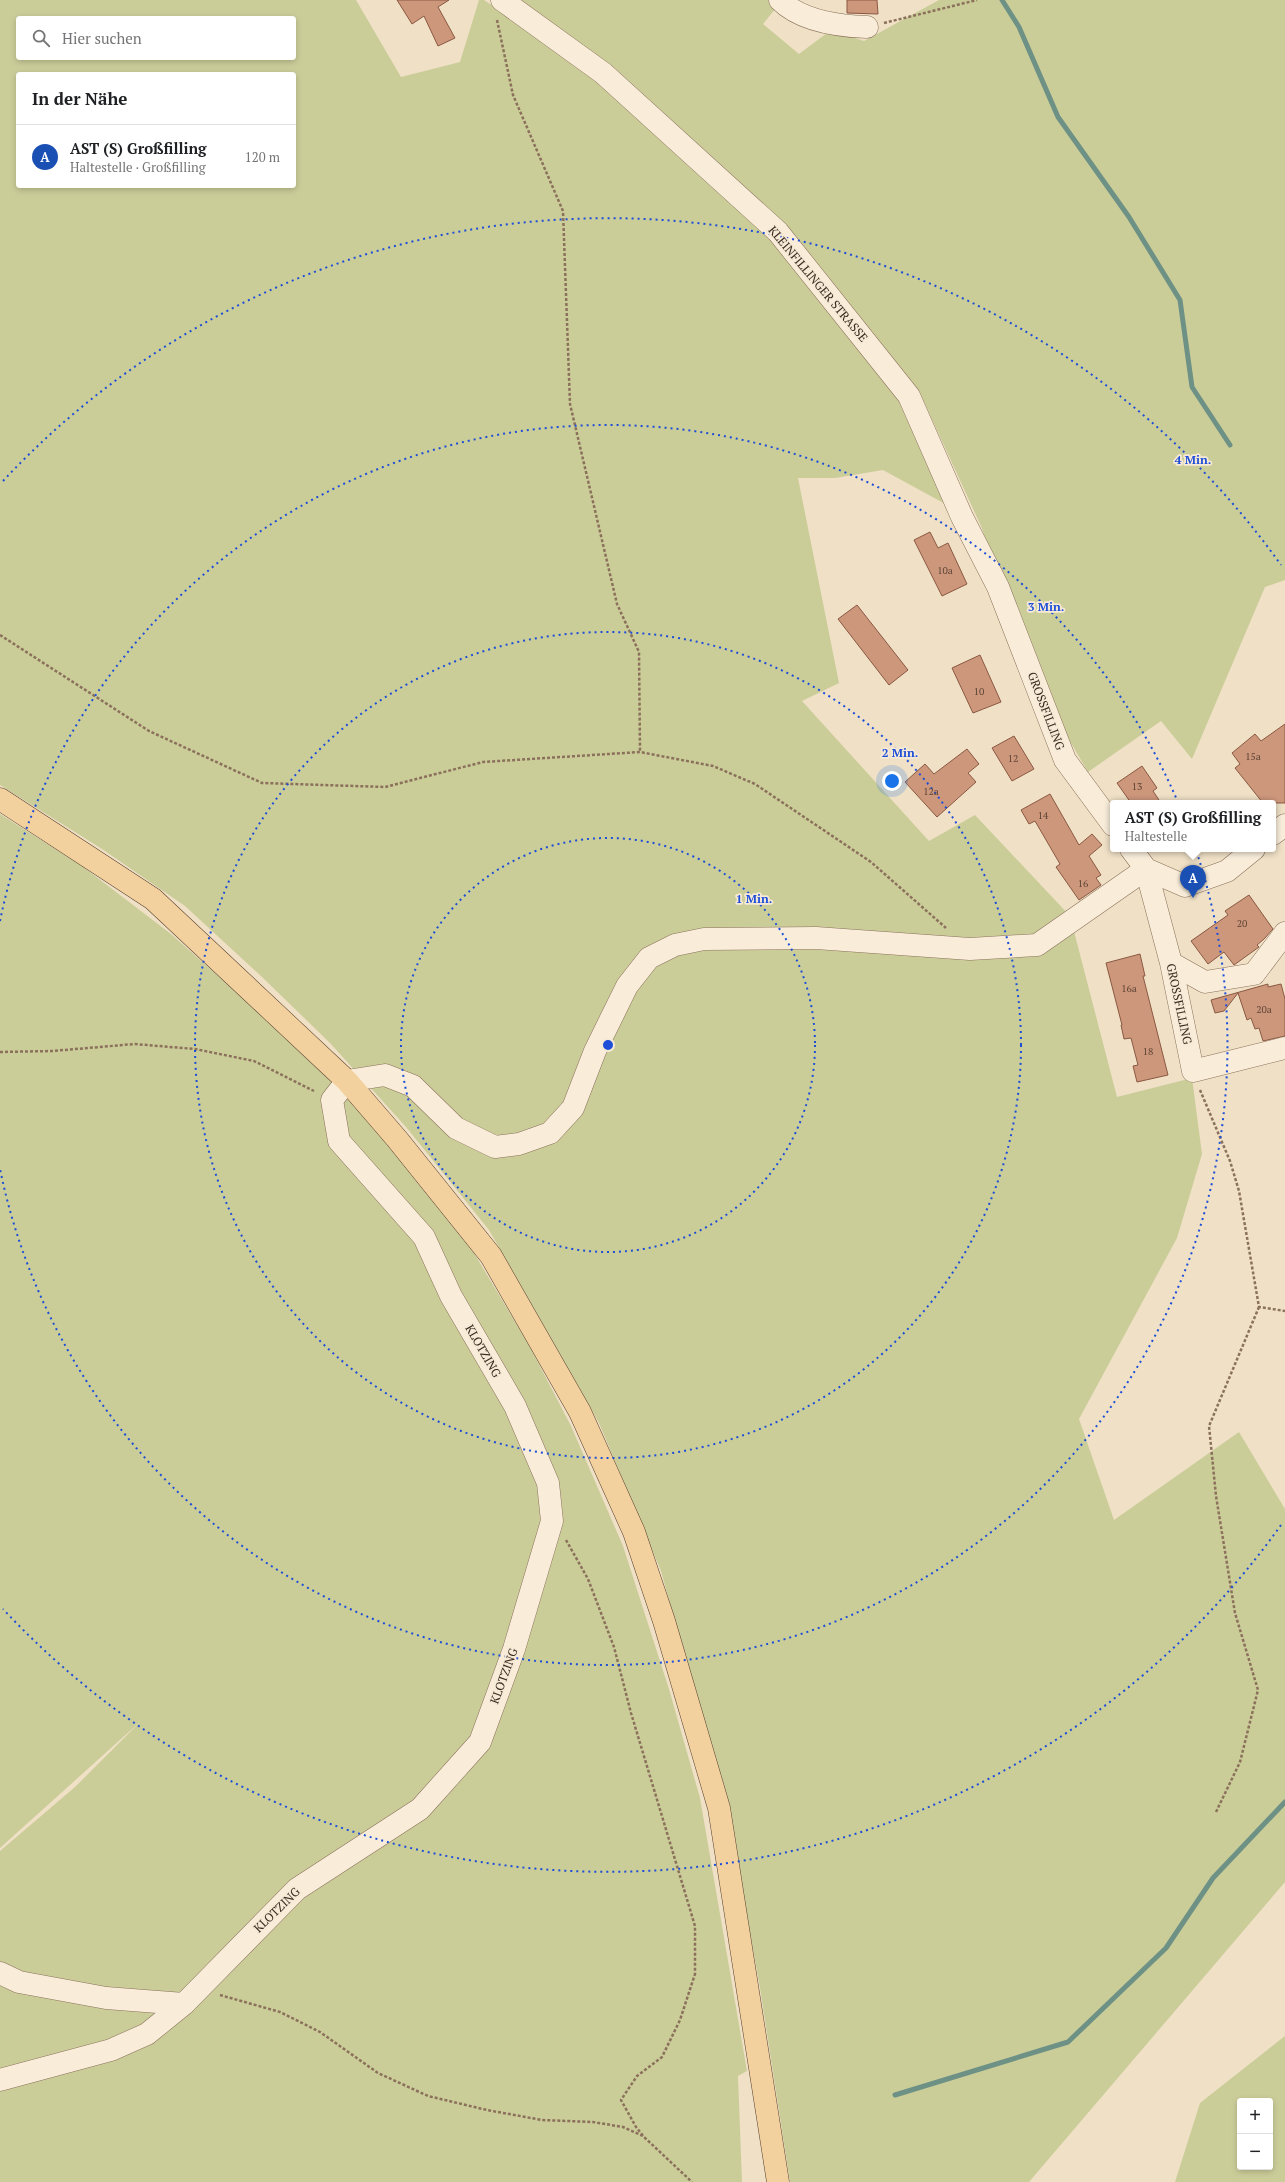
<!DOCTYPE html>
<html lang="de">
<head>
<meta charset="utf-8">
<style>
  :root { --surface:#fff; --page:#f6f6f6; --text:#202124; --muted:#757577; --line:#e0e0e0; --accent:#9a2b34 }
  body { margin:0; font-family:"PT Serif",serif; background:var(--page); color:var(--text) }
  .controls { position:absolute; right:12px; bottom:12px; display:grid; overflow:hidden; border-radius:4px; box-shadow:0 2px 6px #0003 }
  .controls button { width:36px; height:36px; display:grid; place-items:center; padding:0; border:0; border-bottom:1px solid var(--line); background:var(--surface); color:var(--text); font:20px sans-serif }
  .you { position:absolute; left:892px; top:781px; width:14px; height:14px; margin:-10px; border:3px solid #fff; border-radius:50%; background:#1a73e8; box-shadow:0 0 0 6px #1a73e833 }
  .badge { display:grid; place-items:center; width:26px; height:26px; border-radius:50%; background:var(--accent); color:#fff; font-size:13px; font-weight:700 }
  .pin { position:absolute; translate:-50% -33px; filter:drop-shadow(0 1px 2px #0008) }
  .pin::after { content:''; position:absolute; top:21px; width:14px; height:12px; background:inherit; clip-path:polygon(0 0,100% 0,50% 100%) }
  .popup { position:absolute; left:1110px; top:800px; width:166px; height:52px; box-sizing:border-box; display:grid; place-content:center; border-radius:4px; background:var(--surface); filter:drop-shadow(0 1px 3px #0005); font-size:13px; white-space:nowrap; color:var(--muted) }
  .popup b { font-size:15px; color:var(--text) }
  .popup::after { content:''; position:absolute; left:50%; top:100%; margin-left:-8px; border:8px solid transparent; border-top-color:var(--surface) }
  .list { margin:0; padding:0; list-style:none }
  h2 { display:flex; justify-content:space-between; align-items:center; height:52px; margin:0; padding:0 16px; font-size:17px }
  h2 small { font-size:13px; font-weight:400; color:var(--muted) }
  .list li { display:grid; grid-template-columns:26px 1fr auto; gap:12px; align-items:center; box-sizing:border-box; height:64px; padding:0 16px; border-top:1px solid var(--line) }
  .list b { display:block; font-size:15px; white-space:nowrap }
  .list p { margin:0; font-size:13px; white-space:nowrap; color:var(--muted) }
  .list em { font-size:13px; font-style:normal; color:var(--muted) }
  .icon { flex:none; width:22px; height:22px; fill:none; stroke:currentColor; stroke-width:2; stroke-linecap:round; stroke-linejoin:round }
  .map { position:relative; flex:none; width:1285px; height:2182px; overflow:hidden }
  .search { position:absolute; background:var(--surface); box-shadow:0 2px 6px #0003; left:16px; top:16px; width:280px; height:44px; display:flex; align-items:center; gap:10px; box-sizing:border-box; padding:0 14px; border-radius:4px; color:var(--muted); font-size:15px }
  .panel { position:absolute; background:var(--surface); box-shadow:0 2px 6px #0003; left:16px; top:72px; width:280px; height:116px; border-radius:4px }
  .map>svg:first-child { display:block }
</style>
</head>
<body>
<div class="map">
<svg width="1285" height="2182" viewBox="0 0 1285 2182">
  <rect width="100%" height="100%" fill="#efe0c6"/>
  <path fill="#cbcd99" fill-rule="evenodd" d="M0 0H356L401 77 460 62 479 0H484L598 74 776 235 900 393 949 506 883 470 835 478H798L839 683 802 701 929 841 975 815 1070 916 1117 1097 1192 1078 1202 1154 1177 1238 1079 1419 1114 1520 1239 1432 1285 1509V1882L1029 2182H790L760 1988 730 1821 661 1571 599 1423 489 1230 406 1127 330 1043 261 976 185 906 102 849 0 785ZM18 18H294V58H18ZM18 74H294V186H18Z
    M517 0H768L776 8 763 24 799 54 831 30 864 41 939 0H1285V580L1265 587 1192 759 1161 721 1088 772 1045 699 981 526 924 402 877 340Z
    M0 814 82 866 171 934 289 1039 370 1117 471 1248 529 1345 571 1426 623 1546 669 1689 700 1798 747 2071 738 2076 742 2182H0V1851L75 1787 141 1721 0 1848Z
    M1285 2036V2182H1175L1200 2103ZM1240 2101H1270V2167H1240Z"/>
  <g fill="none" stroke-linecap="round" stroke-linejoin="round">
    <path stroke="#6e9186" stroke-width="5" d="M1002 0 1019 27 1058 117 1129 217 1180 300 1192 387 1230 445
      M895 2095 1068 2042 1166 1948 1213 1878 1285 1802"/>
  </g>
  <path fill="#cd977c" stroke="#8a5841" d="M397 0H449L438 7 455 38 438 46 424 16 412 24Z
    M847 0H877L878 14 847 13Z
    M930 532 938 548 948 543 967 584 942 596 914 540Z
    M857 605 908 670 889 685 838 619Z
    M980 655 1001 702 973 713 952 668Z
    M1285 724V803H1263L1235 768 1240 764 1232 753 1255 734 1261 741Z
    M1014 736 1034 769 1012 781 992 748Z
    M967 749 979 764 968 773 976 782 937 817 905 782 925 764 934 774Z
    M1142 766 1157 788 1153 791 1161 803H1131L1117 783Z
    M1050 794 1079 845 1092 834 1102 845 1089 856 1101 875 1096 878 1101 885 1079 900 1056 867 1060 864 1035 821 1029 824 1021 810Z
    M1249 895 1273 929 1264 939 1257 945 1259 947 1234 965 1224 952 1208 964 1191 941 1228 915 1225 911Z
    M1140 954 1145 976H1143L1168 1075 1137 1082 1133 1066 1138 1065 1131 1038 1124 1039 1121 1025H1122L1106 963Z
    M1268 984V987L1281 984 1285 999V1036L1263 1041 1259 1028 1255 1029 1251 1018 1247 1020 1238 993 1224 1011 1215 1013 1211 1000Z"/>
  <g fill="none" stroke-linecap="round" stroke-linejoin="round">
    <defs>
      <path id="minor" d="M502 0 603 73 778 232 909 396 962 517 998 587 1065 760 1113 825
        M780 0C801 21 838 26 867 27
        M1273 834 1285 825
        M1131 849 1146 869 1171 963 1193 1071 1285 1048
        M1146 869 1185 886 1227 871 1254 849
        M1171 963 1205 982 1254 974 1285 933
        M0 1973 19 1982 106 1998 184 2004
        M0 2080 111 2050 147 2034 184 2004 297 1889 420 1809 480 1742 514 1649 552 1521 548 1483 515 1406 451 1296 424 1237 339 1141 332 1100 347 1081 385 1075 413 1086 456 1128 495 1147 519 1144 550 1133 573 1108 595 1051 627 986 649 958 675 945 704 939 816 938 970 949 1037 945 1146 869"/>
      <path id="major" d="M0 799 153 899 347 1081 397 1139 491 1256 580 1412 634 1532 664 1621 719 1808 778 2182"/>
    </defs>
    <use href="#minor" stroke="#8b715b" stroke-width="23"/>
    <use href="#major" stroke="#593f2f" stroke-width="23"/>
    <path stroke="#8b715b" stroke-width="2.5" stroke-dasharray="3 2" stroke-linecap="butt" d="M497 20 513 95 563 211 570 404 617 604 639 652 640 752
      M884 23 977 0
      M0 635 149 731 262 783 385 787 483 762 640 752 713 766 755 784 871 862 946 928
      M0 1052 52 1051 135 1044 195 1049 254 1061 314 1091
      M1200 1090 1230 1161 1239 1191 1259 1307 1285 1311
      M566 1540 588 1579 614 1647 631 1713 695 1926V1974L680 2020 662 2057 637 2076 621 2100 636 2127 644 2137 692 2182
      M1216 1812 1240 1762 1258 1690 1235 1613 1216 1496 1209 1426 1259 1307
      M220 1995 280 2012 320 2032 378 2073 428 2096 487 2110 542 2120 593 2122 623 2127 643 2136"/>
    <use href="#minor" stroke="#f9edda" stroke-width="22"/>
    <use href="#major" stroke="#f2d19e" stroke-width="22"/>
  </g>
  <g fill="none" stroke="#1d4ed8" stroke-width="2" stroke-dasharray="2 4">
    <circle cx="608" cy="1045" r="207"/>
    <circle cx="608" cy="1045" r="413"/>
    <path d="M0 921A620 620 0 1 1 0 1169"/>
    <path d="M1281 1525A827 827 0 0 1 3 1609M3 481A827 827 0 0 1 1281 565"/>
  </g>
  <g text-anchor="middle" stroke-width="3.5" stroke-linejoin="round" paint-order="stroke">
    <g font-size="10" fill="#604536">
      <text x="945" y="574">10a</text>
      <text x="979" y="695">10</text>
      <text x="1253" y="760">15a</text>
      <text x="1013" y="762">12</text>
      <text x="1137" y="790">13</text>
      <text x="931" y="795">12a</text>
      <text x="1043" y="819">14</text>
      <text x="1083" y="887">16</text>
      <text x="1242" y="927">20</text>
      <text x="1129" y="992">16a</text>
      <text x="1264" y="1013">20a</text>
      <text x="1148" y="1055">18</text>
    </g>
    <g font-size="12" fill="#3b2a1f" stroke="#f6ead6">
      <text transform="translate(818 284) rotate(50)" y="4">KLEINFILLINGER STRASSE</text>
      <text transform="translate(1046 711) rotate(69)" y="4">GROSSFILLING</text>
      <text transform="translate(1179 1004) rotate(78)" y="4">GROSSFILLING</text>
      <text transform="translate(483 1351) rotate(60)" y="4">KLOTZING</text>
      <text transform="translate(504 1676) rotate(-70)" y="4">KLOTZING</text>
      <text transform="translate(277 1910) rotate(-44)" y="4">KLOTZING</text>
    </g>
  </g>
  <circle cx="608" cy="1045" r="6" fill="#1d4ed8" stroke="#f6ead6" stroke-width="2"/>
  <g font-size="12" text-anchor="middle" font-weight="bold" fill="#1d4ed8" stroke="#f6ead6" stroke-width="3.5" stroke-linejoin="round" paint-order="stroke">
    <text x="1193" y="464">4 Min.</text>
    <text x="1046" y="611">3 Min.</text>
    <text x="900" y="757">2 Min.</text>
    <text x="754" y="903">1 Min.</text>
  </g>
</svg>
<div class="controls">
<button>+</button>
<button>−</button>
</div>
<div class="you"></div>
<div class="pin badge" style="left:1193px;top:898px;background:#1a4fb4">A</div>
<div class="popup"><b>AST (S) Großfilling</b>Haltestelle</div>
<div class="search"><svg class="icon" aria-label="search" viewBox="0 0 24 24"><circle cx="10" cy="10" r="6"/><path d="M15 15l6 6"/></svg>Hier suchen</div>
<section class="panel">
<h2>In der Nähe<small></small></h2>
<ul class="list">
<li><span class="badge" style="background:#1a4fb4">A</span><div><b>AST (S) Großfilling</b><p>Haltestelle · Großfilling</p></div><em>120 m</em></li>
</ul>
</section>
</div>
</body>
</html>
